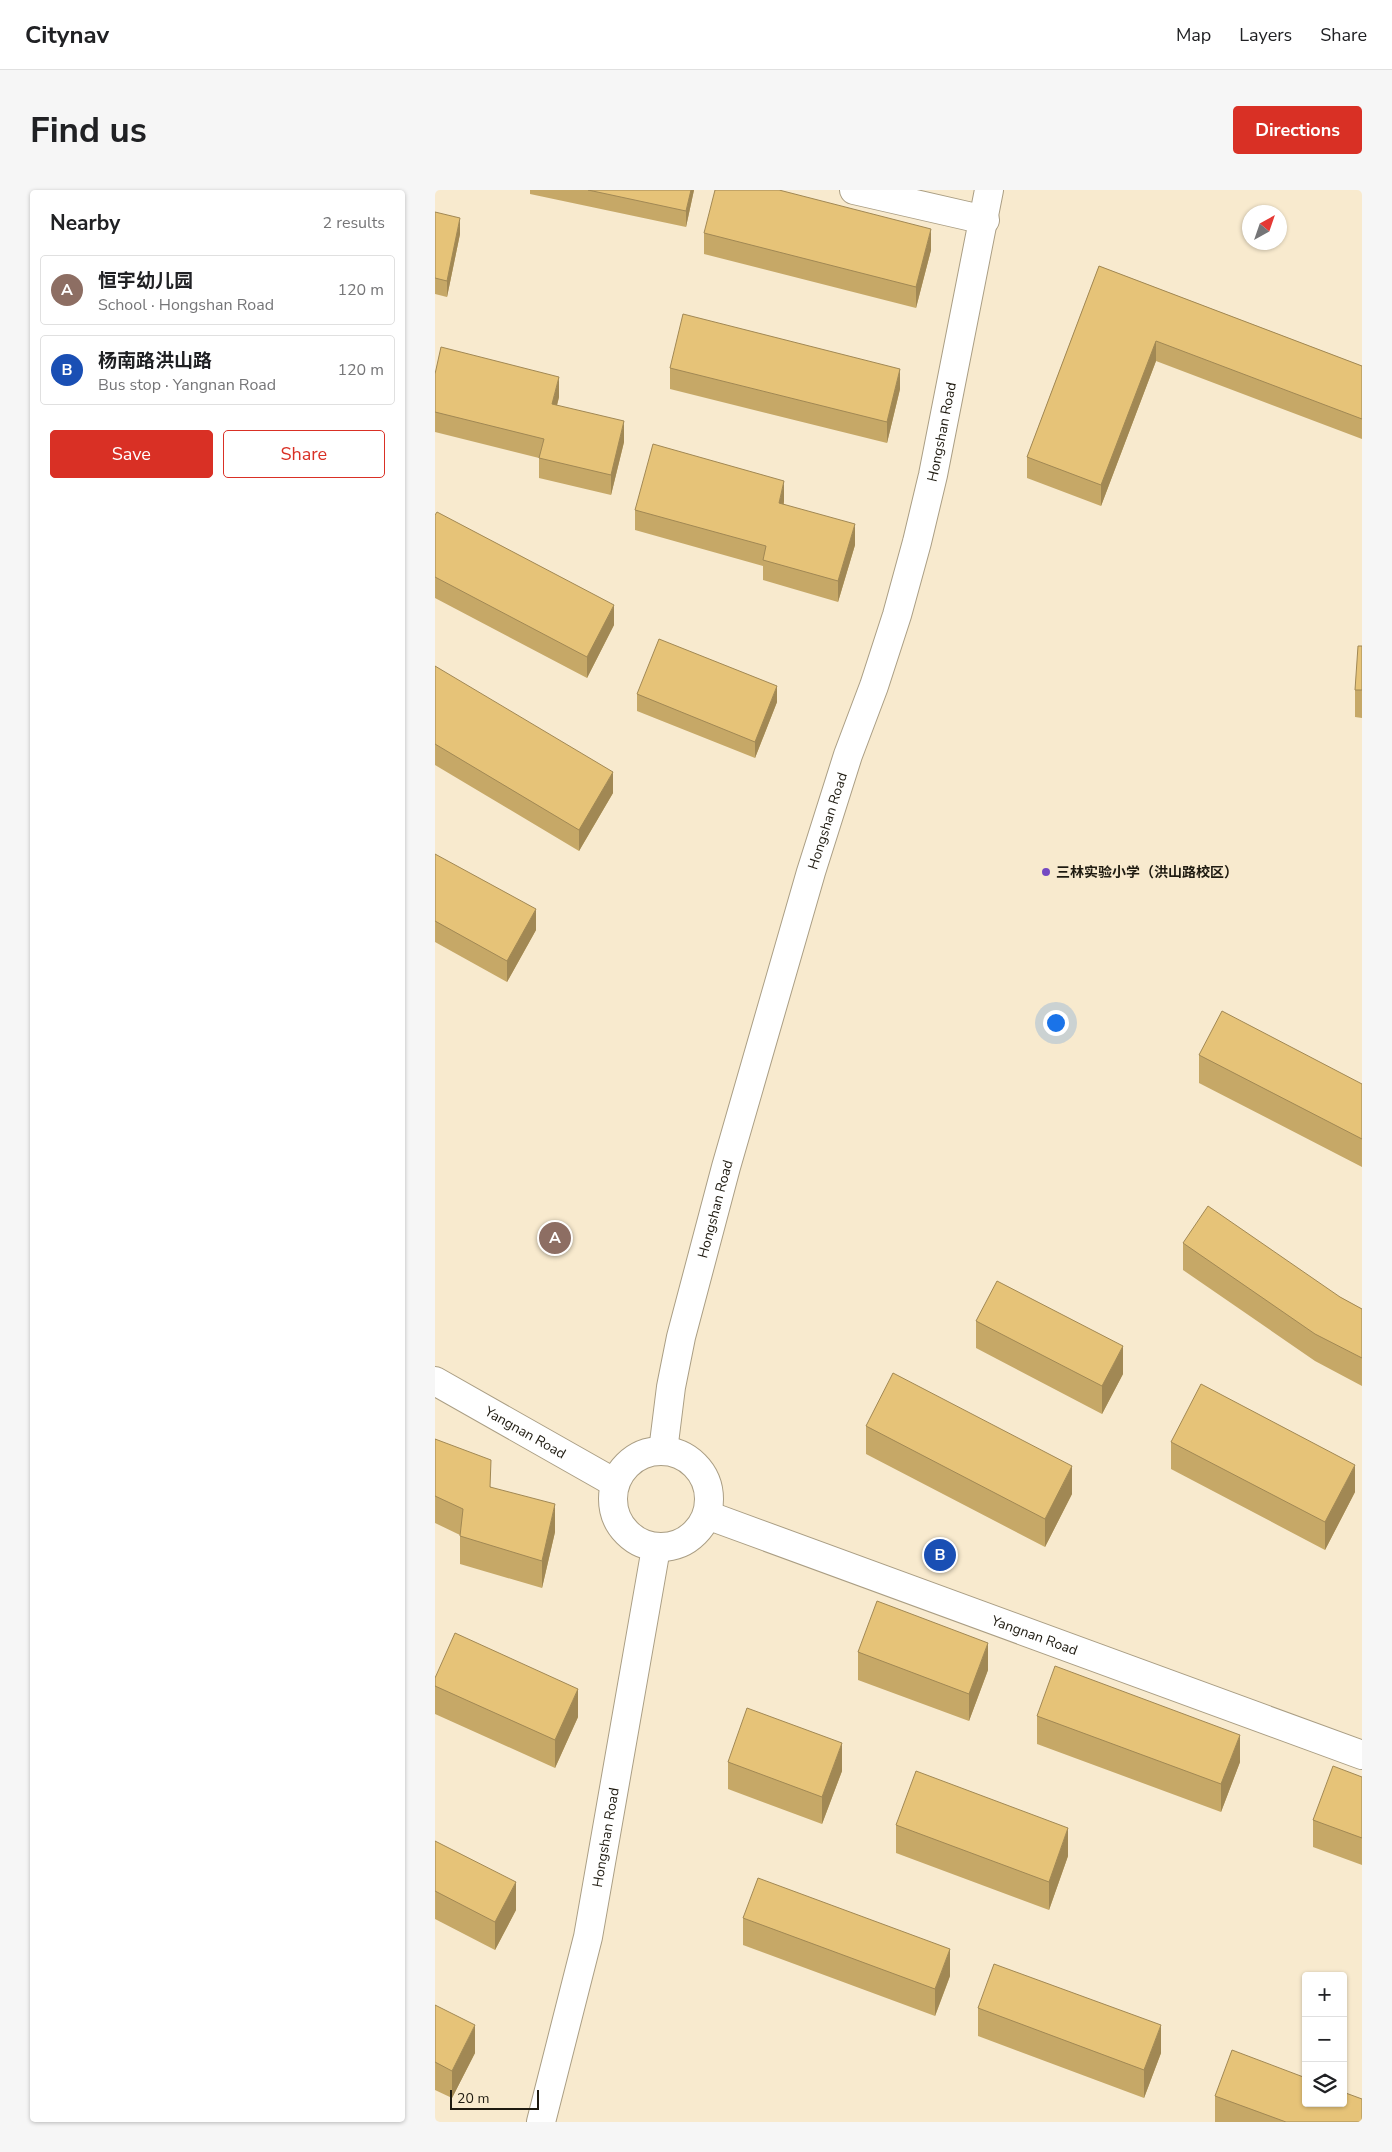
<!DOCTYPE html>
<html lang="en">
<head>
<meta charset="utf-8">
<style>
  :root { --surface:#fff; --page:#f6f6f6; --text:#202124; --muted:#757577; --line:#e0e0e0; --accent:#d93025 }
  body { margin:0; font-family:"Nunito Sans","Noto Sans SC",sans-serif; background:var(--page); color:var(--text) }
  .controls { position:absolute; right:15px; bottom:15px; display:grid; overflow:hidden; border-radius:5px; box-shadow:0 1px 4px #0004 }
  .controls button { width:45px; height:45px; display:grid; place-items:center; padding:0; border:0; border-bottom:1px solid var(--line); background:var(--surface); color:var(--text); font:25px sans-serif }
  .compass { position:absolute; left:807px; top:15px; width:45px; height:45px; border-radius:50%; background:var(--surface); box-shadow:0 1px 4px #0004; rotate:40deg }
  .scale { position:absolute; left:15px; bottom:12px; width:89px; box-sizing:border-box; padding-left:5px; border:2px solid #1e1a10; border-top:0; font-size:14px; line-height:18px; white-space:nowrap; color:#1e1a10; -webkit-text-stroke:4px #f8eace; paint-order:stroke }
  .you { position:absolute; left:620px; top:832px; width:18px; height:18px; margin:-12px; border:4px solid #fff; border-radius:50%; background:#1a73e8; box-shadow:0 0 0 8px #1a73e833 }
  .badge { display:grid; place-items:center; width:32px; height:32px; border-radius:50%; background:var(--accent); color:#fff; font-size:16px; font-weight:700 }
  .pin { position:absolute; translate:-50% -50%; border:2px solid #fff; box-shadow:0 1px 5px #0006 }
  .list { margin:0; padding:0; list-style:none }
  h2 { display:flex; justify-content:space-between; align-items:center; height:65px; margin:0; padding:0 20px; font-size:21px }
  h2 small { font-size:16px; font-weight:400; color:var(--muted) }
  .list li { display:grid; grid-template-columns:32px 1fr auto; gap:15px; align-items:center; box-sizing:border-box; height:70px; margin:0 10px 10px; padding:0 10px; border:1px solid var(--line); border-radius:5px }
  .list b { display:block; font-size:19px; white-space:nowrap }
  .list p { margin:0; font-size:16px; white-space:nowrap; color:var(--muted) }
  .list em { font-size:16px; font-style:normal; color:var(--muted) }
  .actions { display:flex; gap:10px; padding:15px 20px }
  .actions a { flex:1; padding:11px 0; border:1px solid var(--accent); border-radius:5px; text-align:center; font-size:18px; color:var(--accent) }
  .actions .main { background:var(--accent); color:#fff }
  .icon { flex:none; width:28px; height:28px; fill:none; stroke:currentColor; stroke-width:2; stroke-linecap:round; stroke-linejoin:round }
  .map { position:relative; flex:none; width:927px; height:1932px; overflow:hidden; border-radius:5px }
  header { display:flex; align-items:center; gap:30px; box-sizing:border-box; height:70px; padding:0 25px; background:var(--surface); border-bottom:1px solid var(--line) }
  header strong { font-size:24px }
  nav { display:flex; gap:28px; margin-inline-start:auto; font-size:18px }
  .intro { display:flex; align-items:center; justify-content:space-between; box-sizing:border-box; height:120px; padding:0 30px }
  h1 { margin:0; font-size:35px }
  .button { padding:12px 22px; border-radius:5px; background:var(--accent); color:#fff; font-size:18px; font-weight:700 }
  main { display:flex; gap:30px; padding:0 30px }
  aside { flex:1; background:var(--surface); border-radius:5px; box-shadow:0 1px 4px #0004 }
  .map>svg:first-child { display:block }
</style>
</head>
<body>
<header>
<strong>Citynav</strong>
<nav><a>Map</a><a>Layers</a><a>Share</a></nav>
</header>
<div class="intro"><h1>Find us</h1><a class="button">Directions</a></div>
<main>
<aside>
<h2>Nearby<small>2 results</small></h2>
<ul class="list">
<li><span class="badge" style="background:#8d6e63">A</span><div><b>恒宇幼儿园</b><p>School · Hongshan Road</p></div><em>120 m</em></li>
<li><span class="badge" style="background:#1a4fb4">B</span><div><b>杨南路洪山路</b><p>Bus stop · Yangnan Road</p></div><em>120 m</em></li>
</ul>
<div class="actions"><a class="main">Save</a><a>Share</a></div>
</aside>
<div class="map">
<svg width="927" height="1932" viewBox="0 0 927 1932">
  <rect width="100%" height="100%" fill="#f8eace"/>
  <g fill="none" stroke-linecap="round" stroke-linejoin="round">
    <defs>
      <g id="street">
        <path d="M419 0 550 30"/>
        <path id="s1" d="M0 1191 180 1293"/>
        <path id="s2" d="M228 1261 236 1197 246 1147 291 977 376 682 413 565 439 496 462 425 482 352 498 285 554 0"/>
        <circle cx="226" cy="1309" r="48"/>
        <path id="s3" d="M272 1325 927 1565"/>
        <path id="s4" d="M106 1932 153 1747 221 1358"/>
      </g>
    </defs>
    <use href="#street" stroke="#aa9e84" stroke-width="30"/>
    <use href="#street" stroke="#fff" stroke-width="28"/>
  </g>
  <path fill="#c6a867" d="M95 0H259L251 37 95 4Z
    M0 22 25 44 12 107 0 104Z
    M269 43 496 60 481 118 269 64Z
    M664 76 927 176V249L721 171 666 316 592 288V267Z
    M235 178 465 199 452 253 235 199Z
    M0 184 124 207 122 215 189 252 176 305 104 288V268L0 242Z
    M349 311V314L420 355 403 412 328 390V376L200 340V320Z
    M0 325 179 435 152 488 0 408Z
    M927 456V528L920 527V500Z
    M0 476 178 603 144 661 0 575Z
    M202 504 342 512 320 568 202 521Z
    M0 664 101 740 72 792 0 752Z
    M764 865 927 894V977L764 893Z
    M748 1053 905 1107 927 1119V1196L880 1171 748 1080Z
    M541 1131 688 1184 667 1224 541 1158Z
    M431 1236 637 1304 610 1357 431 1264Z
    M0 1249 56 1297 120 1342 107 1398 25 1374V1345L0 1333Z
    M736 1252 920 1302 890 1360 736 1279Z
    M423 1462 553 1480 534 1531 423 1490Z
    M0 1488 143 1527 120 1578 0 1524Z
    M602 1526 805 1572 786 1622 602 1554Z
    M293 1572 407 1581 387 1634 293 1599Z
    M927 1587V1675L878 1657V1630Z
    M461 1635 633 1666 614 1720 461 1663Z
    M0 1651 81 1720 60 1760 0 1729Z
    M308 1728 515 1786 500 1826 308 1755Z
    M0 1815 40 1863 17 1908 0 1900Z
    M543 1818 726 1863 709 1908 543 1846Z
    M780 1906 927 1932H780Z"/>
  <path fill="#a18854" d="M256 0H259L251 37V21Z
    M25 28V44L12 107V91Z
    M496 39V60L481 118V97Z
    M721 151V171L666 316V295Z
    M465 179V199L452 253V232Z
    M124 187V207L117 235V214Z
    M189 231V252L176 305V285Z
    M349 291V311L344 333V313Z
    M420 334V355L403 412V391Z
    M179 415V435L152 488V467Z
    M342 496V512L320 568V552Z
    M178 582V603L144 661V640Z
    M101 719V740L72 792V771Z
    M688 1156V1184L667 1224V1196Z
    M920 1275V1302L890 1360V1332Z
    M637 1276V1304L610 1357V1329Z
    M120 1314V1342L107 1398V1371Z
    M553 1453V1480L534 1531V1504Z
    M143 1499V1527L120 1578V1550Z
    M805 1545V1572L786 1622V1594Z
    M407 1553V1581L387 1634V1607Z
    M633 1638V1666L614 1720V1692Z
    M81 1692V1720L60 1760V1732Z
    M515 1759V1786L500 1826V1799Z
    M40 1835V1863L17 1908V1881Z
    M726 1835V1863L709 1908V1880Z"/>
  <path fill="#e6c378" stroke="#a18854" d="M153 0H256L251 21Z
    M280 0H344L496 39 481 97 269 43Z
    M0 22 25 28 12 91 0 88Z
    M664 76 927 176V229L721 151 666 295 592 267Z
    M248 124 465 179 452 232 235 178Z
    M6 157 124 187 117 214 189 231 176 285 104 268 109 249 0 222V184Z
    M218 254 349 291 344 313 420 334 403 391 328 370 331 356 200 320Z
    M2 322 179 415 152 467 0 387V325Z
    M224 449 342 496 320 552 202 504Z
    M923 456H927V500H920Z
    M0 476 178 582 144 640 0 554Z
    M0 664 101 719 72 771 0 731Z
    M787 821 927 894V949L764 865Z
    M773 1016 905 1107 927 1119V1168L880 1144 748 1053Z
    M562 1091 688 1156 667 1196 541 1131Z
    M458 1183 637 1276 610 1329 431 1236Z
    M766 1194 920 1275 890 1332 736 1252Z
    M0 1249 56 1270 55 1297 120 1314 107 1371 25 1346 28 1319 0 1306Z
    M442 1411 553 1453 534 1504 423 1462Z
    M20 1443 143 1499 120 1550 0 1496V1488Z
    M620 1476 805 1545 786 1594 602 1526Z
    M312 1518 407 1553 387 1607 293 1572Z
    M898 1576 927 1587V1648L878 1630Z
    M481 1581 633 1638 614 1692 461 1635Z
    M0 1651 81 1692 60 1732 0 1701Z
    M323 1688 515 1759 500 1799 308 1728Z
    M559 1774 726 1835 709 1880 543 1818Z
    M0 1815 40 1835 17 1881 0 1872Z
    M797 1860 871 1888V1913H908V1902L927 1909V1932H851L780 1906Z"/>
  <circle fill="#7449c2" stroke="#f8eace" stroke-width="2" cx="611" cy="682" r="5"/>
  <g text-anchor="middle" stroke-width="5" stroke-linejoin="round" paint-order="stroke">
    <g font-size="14" fill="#1e1a10" stroke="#f8eace">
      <text dy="5" stroke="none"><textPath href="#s2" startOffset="1058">Hongshan Road</textPath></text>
      <text dy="5" stroke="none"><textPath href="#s2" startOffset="652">Hongshan Road</textPath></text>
      <text dy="5" stroke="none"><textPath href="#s2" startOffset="248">Hongshan Road</textPath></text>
      <text dy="5" stroke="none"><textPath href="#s1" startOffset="104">Yangnan Road</textPath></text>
      <text dy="5" stroke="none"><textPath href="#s3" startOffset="349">Yangnan Road</textPath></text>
      <text dy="5" stroke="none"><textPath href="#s4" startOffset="292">Hongshan Road</textPath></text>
    </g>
    <g font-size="14" font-weight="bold" fill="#1e1a10" stroke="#f8eace" text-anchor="start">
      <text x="621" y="687">三林实验小学（洪山路校区）</text>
    </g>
  </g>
</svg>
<div class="controls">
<button>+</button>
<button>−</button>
<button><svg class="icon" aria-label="layers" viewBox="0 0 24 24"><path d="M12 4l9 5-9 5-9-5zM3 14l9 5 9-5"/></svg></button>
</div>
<svg class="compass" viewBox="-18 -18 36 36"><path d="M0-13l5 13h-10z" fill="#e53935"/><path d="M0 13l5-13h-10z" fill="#757577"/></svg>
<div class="scale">20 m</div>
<div class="you"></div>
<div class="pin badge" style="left:120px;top:1048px;background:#8d6e63">A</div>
<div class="pin badge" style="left:505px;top:1365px;background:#1a4fb4">B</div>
</div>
</main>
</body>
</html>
